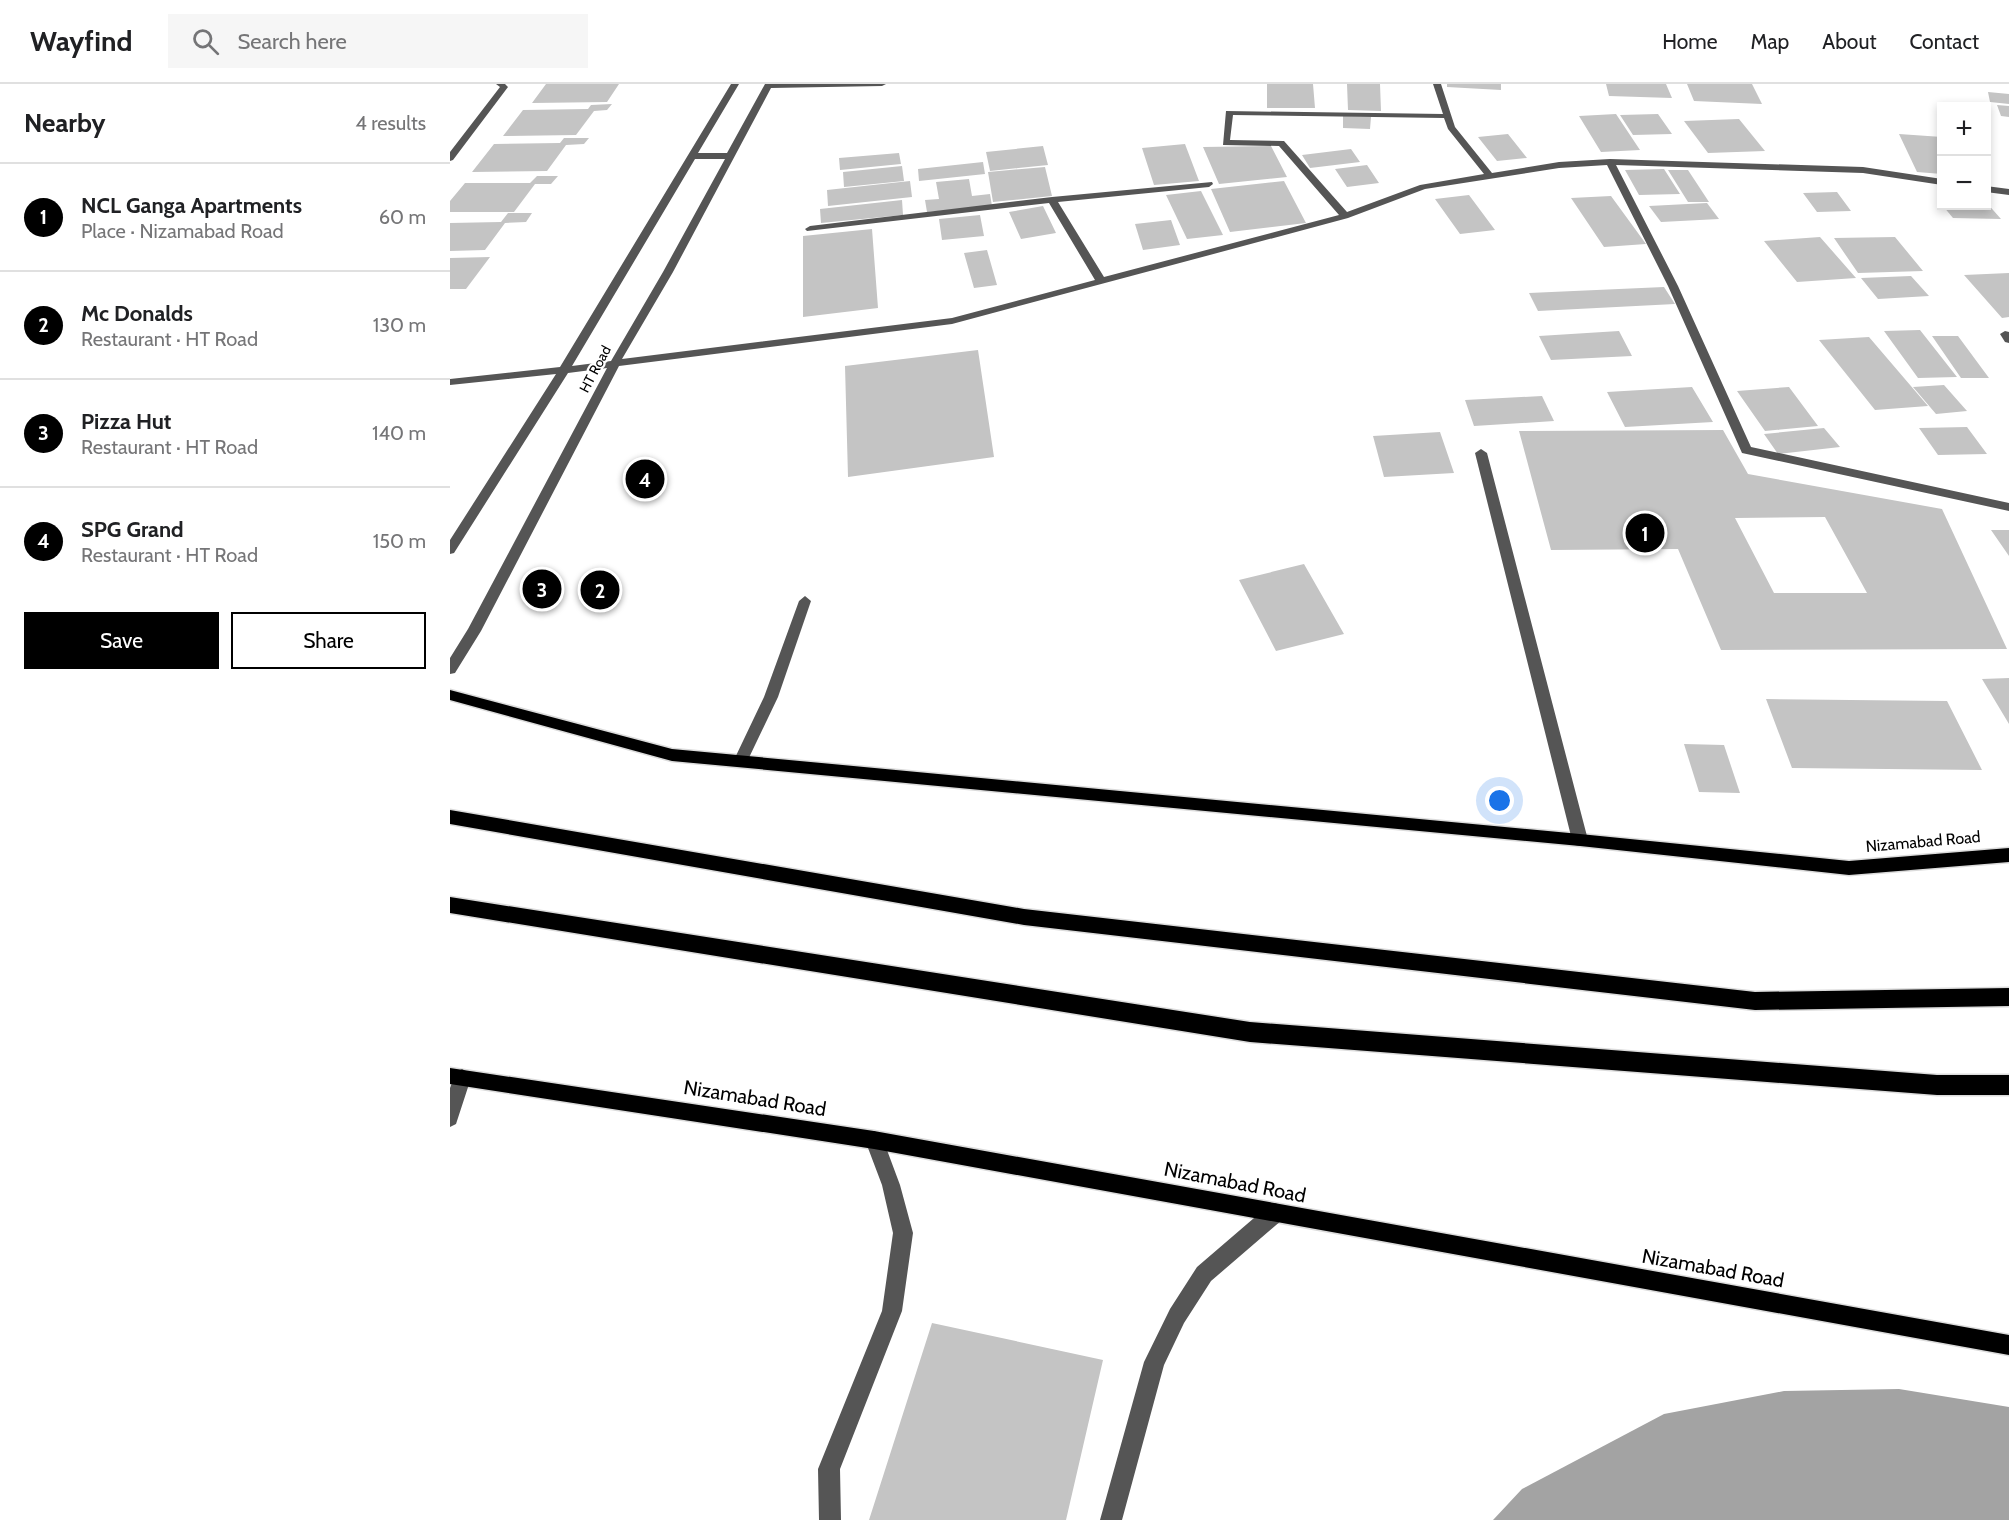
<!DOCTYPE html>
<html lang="en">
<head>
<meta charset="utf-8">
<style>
  :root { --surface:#fff; --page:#f6f6f6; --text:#202124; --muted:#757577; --line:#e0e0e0; --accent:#000 }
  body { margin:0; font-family:Cabin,sans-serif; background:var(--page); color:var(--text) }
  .controls { position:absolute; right:18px; top:18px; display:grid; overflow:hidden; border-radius:0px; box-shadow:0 3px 9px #0003 }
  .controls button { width:54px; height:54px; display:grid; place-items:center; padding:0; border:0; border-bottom:2px solid var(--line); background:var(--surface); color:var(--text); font:30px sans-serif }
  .you { position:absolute; left:1050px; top:717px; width:21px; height:21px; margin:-15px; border:4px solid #fff; border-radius:50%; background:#1a73e8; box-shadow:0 0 0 9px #1a73e833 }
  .badge { display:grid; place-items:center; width:39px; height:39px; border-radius:50%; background:var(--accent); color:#fff; font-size:20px; font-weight:700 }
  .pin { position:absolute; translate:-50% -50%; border:3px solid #fff; box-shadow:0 2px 6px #0006 }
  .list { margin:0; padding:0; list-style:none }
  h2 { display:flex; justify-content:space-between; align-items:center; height:78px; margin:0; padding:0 24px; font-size:26px }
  h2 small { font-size:20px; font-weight:400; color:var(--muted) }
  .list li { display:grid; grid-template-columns:39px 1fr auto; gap:18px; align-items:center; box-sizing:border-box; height:108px; padding:0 24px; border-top:2px solid var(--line) }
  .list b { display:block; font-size:22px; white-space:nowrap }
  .list p { margin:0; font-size:20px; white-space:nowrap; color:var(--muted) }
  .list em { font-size:20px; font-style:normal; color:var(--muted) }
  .actions { display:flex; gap:12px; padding:18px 24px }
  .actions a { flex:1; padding:14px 0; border:2px solid var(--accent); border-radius:0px; text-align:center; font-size:21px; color:var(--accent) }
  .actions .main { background:var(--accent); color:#fff }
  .icon { flex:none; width:33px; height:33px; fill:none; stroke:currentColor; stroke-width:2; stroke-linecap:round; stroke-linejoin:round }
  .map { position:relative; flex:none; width:1559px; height:1436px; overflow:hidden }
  header { display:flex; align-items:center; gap:36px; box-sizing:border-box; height:84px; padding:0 30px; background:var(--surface); border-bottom:2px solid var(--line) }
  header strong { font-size:28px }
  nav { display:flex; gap:33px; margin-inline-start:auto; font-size:21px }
  .search { width:420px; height:54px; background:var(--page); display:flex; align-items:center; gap:15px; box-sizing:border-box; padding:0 21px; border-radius:0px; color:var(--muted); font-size:22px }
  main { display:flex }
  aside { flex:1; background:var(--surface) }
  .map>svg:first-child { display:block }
</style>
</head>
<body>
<header>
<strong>Wayfind</strong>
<div class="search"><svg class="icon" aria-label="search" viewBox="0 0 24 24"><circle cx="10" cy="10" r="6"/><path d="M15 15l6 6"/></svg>Search here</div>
<nav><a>Home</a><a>Map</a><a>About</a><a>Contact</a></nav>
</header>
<main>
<aside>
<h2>Nearby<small>4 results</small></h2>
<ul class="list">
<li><span class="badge">1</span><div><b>NCL Ganga Apartments</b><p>Place · Nizamabad Road</p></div><em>60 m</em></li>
<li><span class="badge">2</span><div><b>Mc Donalds</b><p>Restaurant · HT Road</p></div><em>130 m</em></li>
<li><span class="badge">3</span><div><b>Pizza Hut</b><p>Restaurant · HT Road</p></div><em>140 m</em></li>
<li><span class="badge">4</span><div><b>SPG Grand</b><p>Restaurant · HT Road</p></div><em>150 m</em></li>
</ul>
<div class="actions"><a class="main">Save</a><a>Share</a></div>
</aside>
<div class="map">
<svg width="1559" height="1436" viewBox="0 0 1559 1436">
  <rect width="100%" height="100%" fill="#fff"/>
  <path fill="#a3a3a3" d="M1449 1305 1559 1323V1436H1043L1072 1405 1214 1330 1334 1307Z"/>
  <path fill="#c4c4c4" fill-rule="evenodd" d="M96 0H169L157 18 82 19Z
    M817 0H863L865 24H817Z
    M897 0H930L931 27 898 26Z
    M997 0H1051V6L997 3Z
    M1156 0H1216L1222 14 1159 12Z
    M1237 0H1302L1312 20 1244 17Z
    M1538 8 1559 10V20L1540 18Z
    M162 20 157 26 144 27 126 51 53 52 73 26 138 25 141 21Z
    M1547 21 1559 22V33L1551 32Z
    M1166 30 1190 66 1151 68 1129 32Z
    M1208 30 1222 50 1183 51 1170 31Z
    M893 32 921 33 920 45 893 44Z
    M1289 35 1315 67 1258 69 1234 37Z
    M1058 50 1077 74 1047 77 1028 53Z
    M1449 50 1492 53V90L1467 88Z
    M114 54H139L134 60 116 61 97 87 22 88 44 60 110 59Z
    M735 60 749 97 704 101 692 64Z
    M593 62 598 81 540 87 536 68Z
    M821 62 837 93 769 100 753 63Z
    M901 65 910 78 860 84 852 71Z
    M449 69 451 80 390 86 389 74Z
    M533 78 535 90 469 97 468 85Z
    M917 81 929 99 897 103 885 85Z
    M452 82 454 97 394 103 393 88Z
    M595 83 602 112 543 118 538 88Z
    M1214 85 1230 110 1189 111 1175 86Z
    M1218 86H1238L1259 118H1238Z
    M87 92H108L101 100H85L64 128H0V117L15 99H80Z
    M519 95 522 112 540 110 542 122 477 128 475 116 489 115 486 98Z
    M460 97 462 113 378 122 377 106Z
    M834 97 856 139 780 148 761 105Z
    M751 107 773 151 737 155 716 111Z
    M1387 108 1401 127 1367 128 1353 109Z
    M1019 111 1045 146 1010 150 985 115Z
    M1161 112 1196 160 1154 163 1121 114Z
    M452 116 453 131 371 139 370 125Z
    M1536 118 1551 135 1503 134 1493 122H1536Z
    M1257 119 1269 135 1211 138 1199 122Z
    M593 122 606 149 571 155 559 128Z
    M58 129H82L76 138 55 139 35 166 0 167V139L51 138Z
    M530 131 534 152 492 156 489 135Z
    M721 136 730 161 693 166 685 140Z
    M422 145 428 224 353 233V152Z
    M1370 153 1406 194 1347 198 1314 157Z
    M1445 153 1473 187 1408 189 1384 154Z
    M537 166 547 201 524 204 514 169Z
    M40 173 16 205H0V174Z
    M1559 189V233L1552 234 1514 191Z
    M1461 192 1479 212 1428 215 1411 194Z
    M1214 203 1225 220 1088 227 1079 209Z
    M1470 246 1507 293 1468 294 1434 247Z
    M1169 247 1182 272 1101 276 1089 252Z
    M1482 252H1508L1539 294H1511Z
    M1419 253 1478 322 1425 326 1369 256Z
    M528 266 544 373 398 393 395 282Z
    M1494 301 1517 327 1486 330 1463 303Z
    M1242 303 1263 338 1175 343 1157 308Z
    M1339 303 1368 342 1315 347 1287 307Z
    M1092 312 1104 337 1024 342 1015 316Z
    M1517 343 1537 370 1488 371 1469 344Z
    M1374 344 1390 363 1328 370 1314 350Z
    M1273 346 1298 390 1492 425 1557 565 1271 566 1228 465 1101 466 1069 347ZM1375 433 1417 509H1324L1285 434Z
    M990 348 1004 389 934 393 923 352Z
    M1541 446H1559V472Z
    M854 480 894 550 826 567 789 496Z
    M1559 594V640L1532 595Z
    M1316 615 1497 617 1532 686 1342 684Z
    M1234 660 1274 661 1290 709 1249 708Z
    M482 1239 653 1276 616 1436H419Z"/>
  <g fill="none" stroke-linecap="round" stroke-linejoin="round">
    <defs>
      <path id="major" d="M0 606 222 665 1130 750 1399 777 1559 764V778L1399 791 1130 762 222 677 0 616Z
        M0 984 424 1047 1559 1251V1271L424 1065 0 1000Z"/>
      <path id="highway" d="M0 726 574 825 1305 908 1559 904V922L1305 926 574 841 0 740Z
        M0 813 800 938 1487 991H1559V1011H1487L800 958 0 829Z"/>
    </defs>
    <use href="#major" stroke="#dbdbdb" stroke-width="3"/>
    <use href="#highway" stroke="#dbdbdb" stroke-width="3"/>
    <path fill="#555" fill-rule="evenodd" d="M46 0H55L58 3 3 76 0 77V68L50 3Z
      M281 0H289L248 69H277L315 0H436L432 2 321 4 223 188 172 275 502 234 645 196 599 119 357 147 355 145 360 142 602 113 762 98 763 100 759 103 608 118 654 193 889 131 829 62 773 61 776 27 993 30 983 0H991L1005 43 1042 89 1109 78 1160 75 1413 83 1492 95V101L1413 89 1166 81 1228 202 1301 363 1559 419V427L1292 369 1218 202 1157 81 1109 84 975 105 898 134 502 240 169 282 31 547 5 589 0 590V574L18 545 157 284 118 289 4 469 0 470V456L106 290 0 301V295L110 283ZM783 31 994 34 998 45 1034 90 970 101 897 128 834 57 780 56ZM245 75H275L213 188 161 277 122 282Z
      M1536 102 1559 105V111L1536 108Z
      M1555 247 1559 248V259L1555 258 1550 250Z
      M1031 365 1037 369 1138 756 1135 761 1130 762 1125 761 1122 756 1025 369Z
      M355 512 361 517 328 613 295 682H285L283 678 314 613 349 517Z
      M12 985 18 988 21 994 6 1040 0 1043V1004L6 988Z
      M424 1047 431 1050 450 1101 463 1149 452 1227 390 1385 391 1436H369L368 1385 432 1227 443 1149 432 1101 415 1056 417 1050Z
      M825 1119 832 1122 835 1129 832 1136 761 1197 734 1239 714 1281 672 1436H650L694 1278 720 1225 747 1183 818 1122Z"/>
    <use href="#major" fill="#000" fill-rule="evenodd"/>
    <use href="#highway" fill="#000" fill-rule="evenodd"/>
  </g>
  <g text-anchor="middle" stroke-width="4.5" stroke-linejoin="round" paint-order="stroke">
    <g font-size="14" fill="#000" stroke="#fff">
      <text transform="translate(145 285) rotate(-62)" y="5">HT Road</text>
    </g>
    <g font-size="16" fill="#000" stroke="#fff">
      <text transform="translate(1473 757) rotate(-5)" y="6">Nizamabad Road</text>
    </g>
    <g font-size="20" fill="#000" stroke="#fff">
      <text transform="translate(305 1014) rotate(9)" y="7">Nizamabad Road</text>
      <text transform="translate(785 1098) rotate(11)" y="7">Nizamabad Road</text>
      <text transform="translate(1263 1184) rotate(10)" y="7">Nizamabad Road</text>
    </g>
  </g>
</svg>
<div class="controls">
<button>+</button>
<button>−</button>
</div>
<div class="you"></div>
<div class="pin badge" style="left:1195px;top:449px">1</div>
<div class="pin badge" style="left:150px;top:506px">2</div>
<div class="pin badge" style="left:92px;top:505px">3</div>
<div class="pin badge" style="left:195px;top:395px">4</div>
</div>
</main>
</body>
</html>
